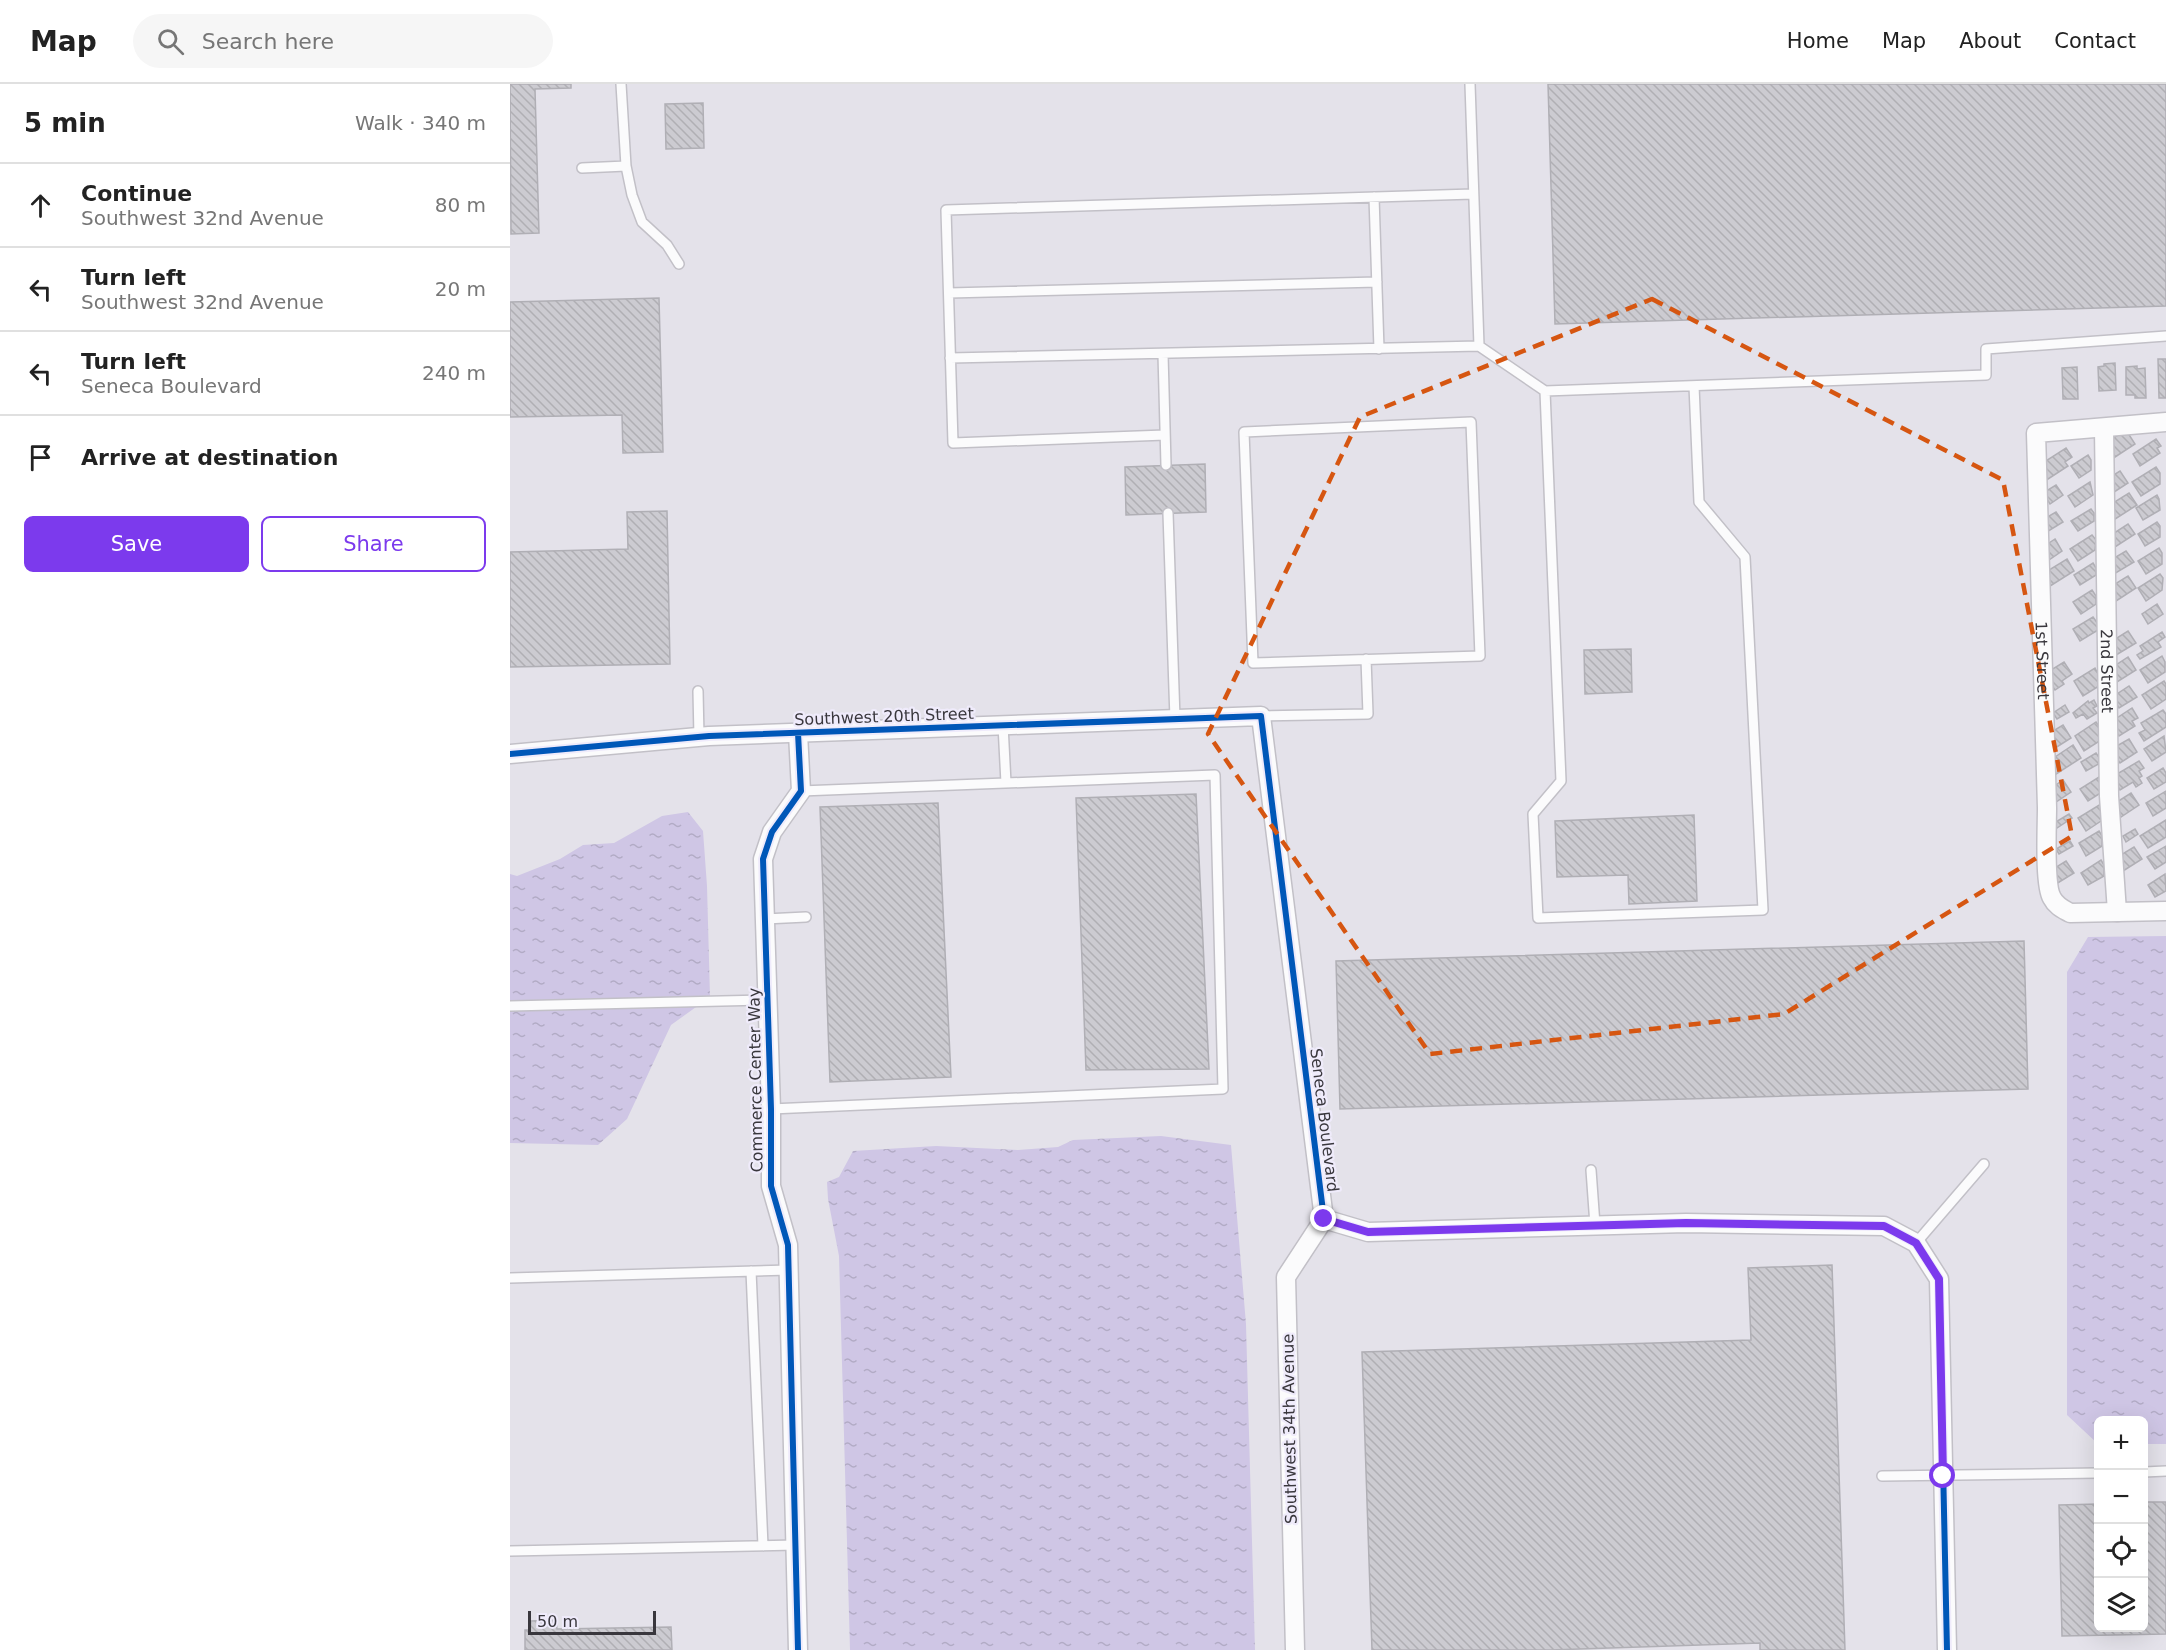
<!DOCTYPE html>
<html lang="en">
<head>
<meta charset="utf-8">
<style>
  :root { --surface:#fff; --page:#f6f6f6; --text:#222; --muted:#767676; --line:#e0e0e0; --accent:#7c3aed }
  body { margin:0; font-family:"DejaVu Sans",sans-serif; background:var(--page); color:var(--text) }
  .controls { position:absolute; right:18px; bottom:18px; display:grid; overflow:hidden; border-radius:9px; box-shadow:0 6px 24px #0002 }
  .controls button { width:54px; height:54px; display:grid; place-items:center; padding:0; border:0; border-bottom:2px solid var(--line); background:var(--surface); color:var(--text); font:30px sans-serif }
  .scale { position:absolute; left:18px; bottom:15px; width:128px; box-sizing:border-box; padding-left:6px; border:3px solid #39373d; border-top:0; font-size:16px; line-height:21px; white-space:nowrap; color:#39373d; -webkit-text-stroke:4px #efebfb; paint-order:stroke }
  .stop { position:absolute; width:18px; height:18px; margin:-14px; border:4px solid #7c3aed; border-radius:50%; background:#fff }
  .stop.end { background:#7c3aed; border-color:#fff; box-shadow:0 2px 6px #0008 }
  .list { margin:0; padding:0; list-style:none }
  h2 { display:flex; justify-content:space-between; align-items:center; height:78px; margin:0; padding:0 24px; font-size:26px }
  h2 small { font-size:20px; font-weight:400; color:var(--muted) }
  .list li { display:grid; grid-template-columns:39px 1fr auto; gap:18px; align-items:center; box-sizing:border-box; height:84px; padding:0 24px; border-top:2px solid var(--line) }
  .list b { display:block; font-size:22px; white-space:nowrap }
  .list p { margin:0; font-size:20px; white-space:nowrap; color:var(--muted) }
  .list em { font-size:20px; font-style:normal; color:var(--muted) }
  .actions { display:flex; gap:12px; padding:18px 24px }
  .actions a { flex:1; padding:14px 0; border:2px solid var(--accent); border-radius:9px; text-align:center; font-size:21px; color:var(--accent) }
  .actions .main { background:var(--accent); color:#fff }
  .icon { flex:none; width:33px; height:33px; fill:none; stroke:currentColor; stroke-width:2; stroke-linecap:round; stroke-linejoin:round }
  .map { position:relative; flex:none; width:1656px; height:1566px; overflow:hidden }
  header { display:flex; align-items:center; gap:36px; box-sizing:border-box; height:84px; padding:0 30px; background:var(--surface); border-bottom:2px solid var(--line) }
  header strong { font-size:28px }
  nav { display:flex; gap:33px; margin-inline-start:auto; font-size:21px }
  .search { width:420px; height:54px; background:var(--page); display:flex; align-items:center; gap:15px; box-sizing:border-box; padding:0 21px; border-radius:33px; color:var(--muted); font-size:22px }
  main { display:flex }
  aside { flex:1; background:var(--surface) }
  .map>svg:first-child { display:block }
</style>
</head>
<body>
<header>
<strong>Map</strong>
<div class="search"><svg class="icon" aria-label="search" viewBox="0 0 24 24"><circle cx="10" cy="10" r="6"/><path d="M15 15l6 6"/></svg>Search here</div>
<nav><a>Home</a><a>Map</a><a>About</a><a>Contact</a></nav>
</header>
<main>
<aside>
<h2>5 min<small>Walk · 340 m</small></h2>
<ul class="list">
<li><svg class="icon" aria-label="ahead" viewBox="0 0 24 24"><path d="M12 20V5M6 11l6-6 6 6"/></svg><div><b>Continue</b><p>Southwest 32nd Avenue</p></div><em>80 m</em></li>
<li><svg class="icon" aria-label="left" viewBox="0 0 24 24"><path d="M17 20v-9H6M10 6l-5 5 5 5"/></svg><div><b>Turn left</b><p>Southwest 32nd Avenue</p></div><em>20 m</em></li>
<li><svg class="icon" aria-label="left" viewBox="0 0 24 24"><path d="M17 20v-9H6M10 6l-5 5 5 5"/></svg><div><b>Turn left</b><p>Seneca Boulevard</p></div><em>240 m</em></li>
<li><svg class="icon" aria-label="arrive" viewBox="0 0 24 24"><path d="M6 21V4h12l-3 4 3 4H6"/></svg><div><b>Arrive at destination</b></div></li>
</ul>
<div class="actions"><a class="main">Save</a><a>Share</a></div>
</aside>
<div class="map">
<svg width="1656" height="1566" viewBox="0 0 1656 1566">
  <defs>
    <pattern id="water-ripples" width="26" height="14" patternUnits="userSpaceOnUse" patternTransform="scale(1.5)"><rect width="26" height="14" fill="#cfc6e5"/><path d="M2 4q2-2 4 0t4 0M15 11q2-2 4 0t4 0" fill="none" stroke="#b2abc5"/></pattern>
    <pattern id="building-back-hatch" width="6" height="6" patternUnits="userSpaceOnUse" patternTransform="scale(1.5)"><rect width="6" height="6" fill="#cccbd1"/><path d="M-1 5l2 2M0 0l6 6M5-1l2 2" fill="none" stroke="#b0afb4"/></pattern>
  </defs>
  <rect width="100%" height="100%" fill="#e4e2ea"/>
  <path fill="url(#water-ripples)" d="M178 728 193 747 197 802 200 913 161 941 117 1035 88 1061 0 1059V790L7 792 50 775 73 761 104 759 152 732Z
    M1656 852V1360H1634V1336H1588V1360L1557 1331V888L1578 853Z
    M651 1052 721 1061 736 1240 745 1566H340L329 1172 318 1115 317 1098 329 1093 343 1067 426 1062 508 1066 548 1063 563 1056Z"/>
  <path fill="url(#building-back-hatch)" stroke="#b0afb5" stroke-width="1.5" d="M0 0H61V4L25 5 29 149 1 150Z
    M1038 0H1656V222L1045 240Z
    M193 19 194 64 156 65 155 20Z
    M149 214 153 368 113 369 112 331 0 333V218Z
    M1648 275H1656V314H1649Z
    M1605 279 1606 306 1589 307 1588 283 1594 282V280Z
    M1627 282V285L1635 284 1636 314H1625V311H1616V283Z
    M1567 283 1568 315H1553L1552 284Z
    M1616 346 1625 360 1602 375 1597 358Z
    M1646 355 1651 362 1647 364 1650 369 1630 382 1623 370Z
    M1556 364 1562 373 1555 378 1558 382 1535 397 1531 380Z
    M1578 371 1581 376V386L1569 394 1561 382Z
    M695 380 696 428 616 431 615 383Z
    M1646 383 1650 389V400L1631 412 1622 398Z
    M1610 387 1618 399 1601 410 1597 395Z
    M1580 398 1583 411 1565 423 1558 412Z
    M1546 401 1553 411 1540 420 1533 409Z
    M1619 409 1627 421 1602 437 1598 422Z
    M1647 411 1649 415 1650 426 1633 436 1626 424Z
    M1581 425 1584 429V437L1568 447 1561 437Z
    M157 427 160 580 0 583V468L118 465 117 428Z
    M1546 428 1553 438 1535 449 1532 436Z
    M1647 438 1650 442V453L1635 462 1628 450Z
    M1618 440 1625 450 1605 463 1598 453Z
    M1582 451 1586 456 1585 466 1568 477 1560 465Z
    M1545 455 1552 467 1536 478 1533 463Z
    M1649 464 1652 469V480L1636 490 1628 477Z
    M1616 467 1624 478 1604 490 1599 477Z
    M1557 475 1564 487 1537 504 1534 489Z
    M1583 479 1586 484V491L1570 501 1564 491Z
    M1650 490 1653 494 1652 506 1636 517 1628 504Z
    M1618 492 1626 504 1603 519 1600 503Z
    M1582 506 1586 512V520L1571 530 1563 518Z
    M1647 520 1653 530 1638 540 1632 530Z
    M1583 533 1588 540V546L1570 557 1563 545Z
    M1618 547 1626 559 1606 571 1602 557Z
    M1652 548 1655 553 1648 558 1651 563 1630 575 1627 571 1633 567 1630 562Z
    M1121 565 1122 608 1075 610 1074 566Z
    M1652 572 1655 578V588L1638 599 1630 586Z
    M1618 573 1626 586 1607 598 1603 592V583Z
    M1554 578 1562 590 1552 597 1554 600 1545 606 1543 603 1541 604 1536 589Z
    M1585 584 1589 592V602L1573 612 1564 597Z
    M1654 597 1656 600V615L1641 625 1632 611Z
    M1619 602 1627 613 1609 624 1604 616V612Z
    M1584 616 1587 622 1583 624 1587 629 1577 635 1573 630 1566 634 1563 629 1578 617 1579 619Z
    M1555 621 1559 628 1547 635 1543 629Z
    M1622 624 1628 634 1622 637 1625 642 1609 652 1604 644V636Z
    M1653 626 1656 630V643L1634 657 1629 649 1635 646 1631 639Z
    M1586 638 1591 645V656L1574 667 1565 652Z
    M1553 641 1561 654 1542 666 1538 650Z
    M1654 652 1656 668 1642 677 1634 665Z
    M1619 655 1627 668 1610 679 1605 672V663Z
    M1563 661 1571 674 1543 692 1539 677Z
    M1586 669 1592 678 1576 687 1571 678Z
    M1629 677 1634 684 1629 687 1632 692 1629 694 1632 699 1626 703 1623 698 1610 706 1602 693Z
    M1653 684 1656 689V698L1644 705 1637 694Z
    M1589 693 1592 698V708L1578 717 1570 705Z
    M1553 696 1561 708 1543 720 1540 705Z
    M1656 707V724L1643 732 1636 719Z
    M1621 709 1629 721 1611 733 1607 727V718Z
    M686 710 699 985 576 986 566 714Z
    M428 719 441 993 320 998 310 723Z
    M1591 720 1594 735 1576 747 1568 734Z
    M1559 730 1562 734 1547 744 1544 739Z
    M1184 731 1187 817 1119 820 1118 791 1047 793 1045 737Z
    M1656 736V753L1638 764 1630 752Z
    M1625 745 1628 750 1616 758 1613 752Z
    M1589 747 1592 752V762L1576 772 1569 759Z
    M1560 757 1563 762 1549 770 1546 765Z
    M1656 762V778L1645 785 1637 773Z
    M1624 763 1632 775 1613 787 1609 772Z
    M1591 776 1594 781V792L1578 801 1571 789Z
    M1556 777 1564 789 1546 800 1543 785Z
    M1655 790 1656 807 1645 813 1638 801Z
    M1514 857 1518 1005 830 1025 826 877Z
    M1322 1181 1335 1566H1250V1559L1040 1566H862L852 1268 1241 1256 1238 1184Z
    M1634 1418H1656V1550L1552 1552 1549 1421 1588 1420V1544H1634Z
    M46 1536 47 1545 161 1543 162 1566H15V1546H20L21 1537Z"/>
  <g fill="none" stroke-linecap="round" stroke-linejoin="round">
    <defs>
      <path id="lane" d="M111 0 116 82 122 111 132 138 157 161 169 180
        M960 0 969 262
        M72 84 116 82
        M864 113 869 265
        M439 209 867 198
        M653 270 656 381
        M440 274 969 262 1035 307 1476 291V265L1656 252
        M1035 307 1051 697 1023 730 1028 834 1253 826 1235 473 1189 418 1184 302
        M961 338 970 572 743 579 734 348Z
        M655 351 443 359 436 126 963 110
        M658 429 665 635
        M188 607 189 653
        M751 632 858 630 856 575
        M493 641 496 699
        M255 835 296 833
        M0 922 257 916
        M261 1025 713 1005 705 691 291 707
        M1081 1086 1085 1141
        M1406 1159 1474 1080
        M241 1187 253 1462
        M0 1194 279 1186
        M1634 1388 1656 1387
        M1372 1392 1588 1389
        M0 1467 286 1461"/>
      <g id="street">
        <path id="s1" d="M1656 338 1526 349 1537 724C1537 742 1534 801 1542 814 1546 822 1553 825 1560 829L1656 827"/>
        <path id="s2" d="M1594 345 1599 712 1607 828"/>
        <path d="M288 649 291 707 262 748 253 775 261 1025V1102L278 1161 288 1566"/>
        <path d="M0 670 199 652 751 632 814 1135 858 1148 1176 1139 1374 1142 1406 1159 1429 1195 1437 1566"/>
        <path d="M785 1566 776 1193 814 1135"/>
      </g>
    </defs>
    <use href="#lane" stroke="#c2c0c7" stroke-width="12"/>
    <use href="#street" stroke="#c2c0c7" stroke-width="21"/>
    <use href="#lane" stroke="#fbfbfc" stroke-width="9"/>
    <use href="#street" stroke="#fbfbfc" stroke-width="18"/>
    <defs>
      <path id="cycleway" d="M288 649 291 707 262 748 253 775 261 1025V1102L278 1161 288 1566
        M0 670 199 652 751 632 814 1135 858 1148 1176 1139 1374 1142 1406 1159 1429 1195 1437 1566"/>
    </defs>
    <use href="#cycleway" stroke="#efebfb" stroke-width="10"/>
    <use href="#cycleway" stroke="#0057b8" stroke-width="6"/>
  </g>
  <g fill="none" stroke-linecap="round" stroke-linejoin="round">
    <path stroke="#7c3aed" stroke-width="8" d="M814 1135 858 1148 1176 1139 1374 1142 1406 1159 1429 1195 1433 1392"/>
  </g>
  <path fill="none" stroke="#d65611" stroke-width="4.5" stroke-dasharray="12 8" stroke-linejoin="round" d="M1142 215 1493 396 1562 752 1274 930 920 970 698 650 850 333Z"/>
  <g text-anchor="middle" stroke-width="4.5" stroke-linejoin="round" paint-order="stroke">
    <g font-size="16" fill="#39373d" stroke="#efebfb">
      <text dy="6" stroke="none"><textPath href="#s1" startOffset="358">1st Street</textPath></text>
      <text dy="6" stroke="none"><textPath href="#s2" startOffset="242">2nd Street</textPath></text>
      <text transform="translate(374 632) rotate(-2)" y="6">Southwest 20th Street</text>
      <text transform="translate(245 996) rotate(-91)" y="6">Commerce Center Way</text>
      <text transform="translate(815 1036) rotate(83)" y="6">Seneca Boulevard</text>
      <text transform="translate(779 1345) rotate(-91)" y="6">Southwest 34th Avenue</text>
    </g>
  </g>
</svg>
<div class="controls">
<button>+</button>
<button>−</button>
<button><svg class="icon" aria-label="locate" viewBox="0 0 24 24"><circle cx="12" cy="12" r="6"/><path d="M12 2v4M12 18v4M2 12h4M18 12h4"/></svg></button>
<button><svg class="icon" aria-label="layers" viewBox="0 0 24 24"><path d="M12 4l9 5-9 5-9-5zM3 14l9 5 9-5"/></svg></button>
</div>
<div class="scale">50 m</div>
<div class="stop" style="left:1433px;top:1392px"></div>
<div class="stop end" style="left:814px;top:1135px"></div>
</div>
</main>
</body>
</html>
